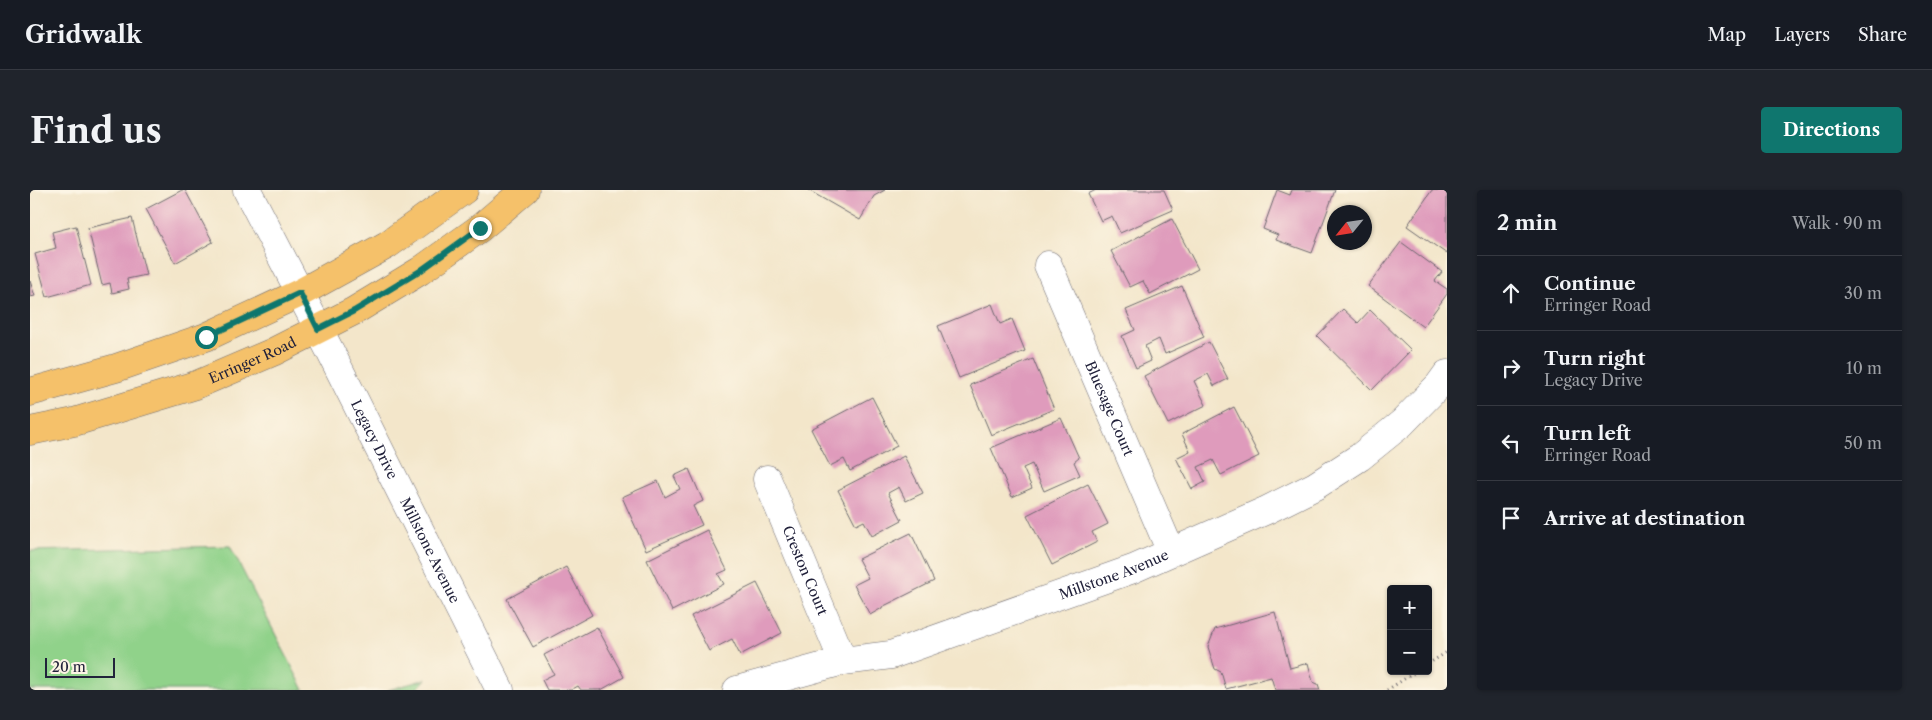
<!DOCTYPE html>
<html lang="en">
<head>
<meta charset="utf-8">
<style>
  :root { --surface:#171b24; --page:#20242c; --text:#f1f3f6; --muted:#9ea1a6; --line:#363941; --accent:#0f766e }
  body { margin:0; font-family:"Libre Caslon Text",serif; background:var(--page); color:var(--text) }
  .controls { position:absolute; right:15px; bottom:15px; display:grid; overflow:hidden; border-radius:5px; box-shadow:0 1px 4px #0004 }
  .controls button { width:45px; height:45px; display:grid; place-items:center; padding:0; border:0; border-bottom:1px solid var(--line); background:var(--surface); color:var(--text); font:25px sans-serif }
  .compass { position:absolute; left:1297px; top:15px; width:45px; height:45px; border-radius:50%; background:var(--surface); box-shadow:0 1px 4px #0004; rotate:240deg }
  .scale { position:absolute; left:15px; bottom:12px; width:70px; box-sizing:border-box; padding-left:5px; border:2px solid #22223b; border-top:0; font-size:14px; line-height:18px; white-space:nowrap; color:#22223b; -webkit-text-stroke:4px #fcf5e5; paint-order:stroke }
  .stop { position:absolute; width:15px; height:15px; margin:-11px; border:4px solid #0f766e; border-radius:50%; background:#fff }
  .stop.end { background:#0f766e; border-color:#fff; box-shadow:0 1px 5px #0008 }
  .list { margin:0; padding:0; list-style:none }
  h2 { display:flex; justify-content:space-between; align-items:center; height:65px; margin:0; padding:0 20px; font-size:21px }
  h2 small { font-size:16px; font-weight:400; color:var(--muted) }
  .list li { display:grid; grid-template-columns:32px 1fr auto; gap:15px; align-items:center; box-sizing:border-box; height:75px; padding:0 20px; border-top:1px solid var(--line) }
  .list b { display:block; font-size:19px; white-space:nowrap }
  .list p { margin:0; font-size:16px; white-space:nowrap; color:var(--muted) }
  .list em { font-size:16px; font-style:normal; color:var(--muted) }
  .icon { flex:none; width:28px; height:28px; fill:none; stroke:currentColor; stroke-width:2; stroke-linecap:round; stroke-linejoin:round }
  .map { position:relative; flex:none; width:1417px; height:500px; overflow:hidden; border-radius:5px }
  header { display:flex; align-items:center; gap:30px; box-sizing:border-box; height:70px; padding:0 25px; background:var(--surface); border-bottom:1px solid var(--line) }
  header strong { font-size:24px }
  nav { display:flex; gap:28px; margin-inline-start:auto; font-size:18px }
  .intro { display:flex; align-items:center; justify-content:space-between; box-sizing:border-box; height:120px; padding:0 30px }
  h1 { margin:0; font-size:35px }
  .button { padding:12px 22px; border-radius:5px; background:var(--accent); color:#fff; font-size:18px; font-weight:700 }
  main { display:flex; gap:30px; padding:0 30px }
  aside { flex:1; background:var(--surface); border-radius:5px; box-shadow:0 1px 4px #0004 }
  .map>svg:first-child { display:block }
</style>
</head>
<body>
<header>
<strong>Gridwalk</strong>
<nav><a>Map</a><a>Layers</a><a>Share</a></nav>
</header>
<div class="intro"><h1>Find us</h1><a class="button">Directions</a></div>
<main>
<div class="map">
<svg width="1417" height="500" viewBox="0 0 1417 500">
  <rect width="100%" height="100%" fill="#fcf5e5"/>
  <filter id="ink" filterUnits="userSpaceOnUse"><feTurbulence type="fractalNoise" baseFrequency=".02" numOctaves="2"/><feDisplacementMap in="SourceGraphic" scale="10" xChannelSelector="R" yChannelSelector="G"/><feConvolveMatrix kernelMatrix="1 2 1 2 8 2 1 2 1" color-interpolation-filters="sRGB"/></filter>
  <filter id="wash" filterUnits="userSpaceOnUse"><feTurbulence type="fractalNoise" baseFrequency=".0096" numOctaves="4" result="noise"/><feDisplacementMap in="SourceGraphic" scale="20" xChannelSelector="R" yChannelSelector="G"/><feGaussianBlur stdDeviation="1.12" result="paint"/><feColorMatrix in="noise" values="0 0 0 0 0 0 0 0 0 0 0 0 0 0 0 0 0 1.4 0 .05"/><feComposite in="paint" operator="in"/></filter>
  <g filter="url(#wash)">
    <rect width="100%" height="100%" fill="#f3e6ca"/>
    <path fill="#90d28a" stroke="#597a62" d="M200 356 274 500H0V361Z
      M396 489 386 500H358Z"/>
    <g id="blocks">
      <path fill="#df9bbc" d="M152 0H155L183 52 145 73 116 19Z
        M778 0H855L844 6 830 30Z
        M1066 0H1134L1143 20 1090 43 1082 26 1071 31 1058 4Z
        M1247 0 1260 5 1262 0H1305L1282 63 1246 50 1248 45 1233 39Z
        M1402 0H1417V64L1377 36Z
        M102 28 116 85 97 89 99 99 82 103 80 93 72 95 58 38Z
        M1142 29 1168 79 1120 104 1113 91 1100 97 1081 61Z
        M46 36 61 95 17 107 5 64 26 58 22 42Z
        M1371 52 1412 82 1405 91 1417 99V104L1393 137 1338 96Z
        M0 91 5 106 0 107Z
        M1152 96 1174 147 1135 164 1129 149 1115 156 1121 171 1106 178 1092 146 1105 140 1096 120Z
        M962 114 970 134 982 129 995 161 929 188 908 136Z
        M1313 119 1328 133 1340 120 1381 160 1342 200 1287 146Z
        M1179 152 1198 189 1184 196 1178 184 1164 191 1176 215 1138 234 1114 186Z
        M1003 169 1024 219 961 245 940 195Z
        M842 207 867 256 820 281 814 269 800 276 781 239Z
        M1204 217 1229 266 1191 285 1183 270 1168 277 1175 292 1162 299 1146 268 1160 261 1152 244Z
        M1031 228 1049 268 1044 272 1050 285 1014 301 1002 274 993 278 1002 298 982 307 961 258Z
        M874 266 893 303 876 311 869 297 858 303 872 330 842 346 834 331 826 335 808 300Z
        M659 279 673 311 663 316 672 335 616 360 592 307 628 291 635 307 650 299 644 286Z
        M1058 294 1078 334 1062 342 1067 352 1022 375 997 325Z
        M677 340 697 380 688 384 694 394 642 421 617 370Z
        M881 343 904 391 852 417V418L840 425 824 395 838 388 828 369Z
        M536 377 562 425 503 457 477 409Z
        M727 393 752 443 710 465 702 449 679 461 661 426Z
        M1245 422 1260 478 1278 473 1283 492 1288 494 1290 500H1245L1241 487 1196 499 1191 482 1185 479 1178 457 1185 439Z
        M567 437 594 487 571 500H551L548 496 541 500H517L512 490 524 484 514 465Z"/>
    </g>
  </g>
  <g filter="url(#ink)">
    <use href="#blocks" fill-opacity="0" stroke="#6b676d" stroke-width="1"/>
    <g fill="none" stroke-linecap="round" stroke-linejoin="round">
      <defs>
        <g id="minor">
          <path id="s1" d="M217 0 301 163 470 500"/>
          <path id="s2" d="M1018 75 1141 362"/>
          <path id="s3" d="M737 289 813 471"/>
          <path id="s4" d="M707 500 813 471 861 465 1103 379 1237 320 1285 296 1330 267 1372 233 1409 195 1417 184"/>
        </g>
        <g id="major">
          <path d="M0 202 86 178 176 147 270 103 357 55 434 0"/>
          <path id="s5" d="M0 241 44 232 166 195 243 162 324 121 390 81 450 38 495 0"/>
        </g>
      </defs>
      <use href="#minor" stroke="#6b676d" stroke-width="29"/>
      <use href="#major" stroke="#6b676d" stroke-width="29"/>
      <path stroke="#6b676d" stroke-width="3" stroke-dasharray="1 4" stroke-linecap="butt" d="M1398 474 1417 462
        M1357 500 1387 481"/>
      <use href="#minor" stroke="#fff" stroke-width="28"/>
      <use href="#major" stroke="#f5c16b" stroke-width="28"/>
    </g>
  </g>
  <g fill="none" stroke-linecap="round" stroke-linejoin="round" filter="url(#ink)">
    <path stroke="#0f766e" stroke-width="6" d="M176 147 270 103 288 139 324 121 390 81 450 38"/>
  </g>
  <g text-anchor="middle" stroke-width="5" stroke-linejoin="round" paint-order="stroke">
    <g font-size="14" fill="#22223b" stroke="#fcf5e5">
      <text dy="5" stroke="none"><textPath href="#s5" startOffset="234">Erringer Road</textPath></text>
      <text dy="5" stroke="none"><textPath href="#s2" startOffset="156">Bluesage Court</textPath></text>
      <text dy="5" stroke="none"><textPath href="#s1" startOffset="280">Legacy Drive</textPath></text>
      <text dy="5" stroke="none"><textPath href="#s1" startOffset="404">Millstone Avenue</textPath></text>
      <text dy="5" stroke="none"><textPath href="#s3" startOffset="99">Creston Court</textPath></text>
      <text dy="5" stroke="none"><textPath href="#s4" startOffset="395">Millstone Avenue</textPath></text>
    </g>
  </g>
</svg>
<div class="controls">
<button>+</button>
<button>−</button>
</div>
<svg class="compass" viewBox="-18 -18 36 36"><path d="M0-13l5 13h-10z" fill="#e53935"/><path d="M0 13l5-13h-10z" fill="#9ea1a6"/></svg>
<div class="scale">20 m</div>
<div class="stop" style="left:176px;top:147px"></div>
<div class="stop end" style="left:450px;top:38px"></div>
</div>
<aside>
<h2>2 min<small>Walk · 90 m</small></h2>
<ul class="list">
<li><svg class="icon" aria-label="ahead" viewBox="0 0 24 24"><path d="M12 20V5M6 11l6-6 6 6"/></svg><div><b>Continue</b><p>Erringer Road</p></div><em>30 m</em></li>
<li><svg class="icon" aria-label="right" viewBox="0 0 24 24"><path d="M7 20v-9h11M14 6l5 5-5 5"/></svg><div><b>Turn right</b><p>Legacy Drive</p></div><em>10 m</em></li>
<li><svg class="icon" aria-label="left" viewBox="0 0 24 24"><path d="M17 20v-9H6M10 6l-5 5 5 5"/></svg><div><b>Turn left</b><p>Erringer Road</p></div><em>50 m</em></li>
<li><svg class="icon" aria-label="arrive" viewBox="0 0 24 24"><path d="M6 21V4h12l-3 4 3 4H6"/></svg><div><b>Arrive at destination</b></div></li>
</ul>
</aside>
</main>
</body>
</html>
